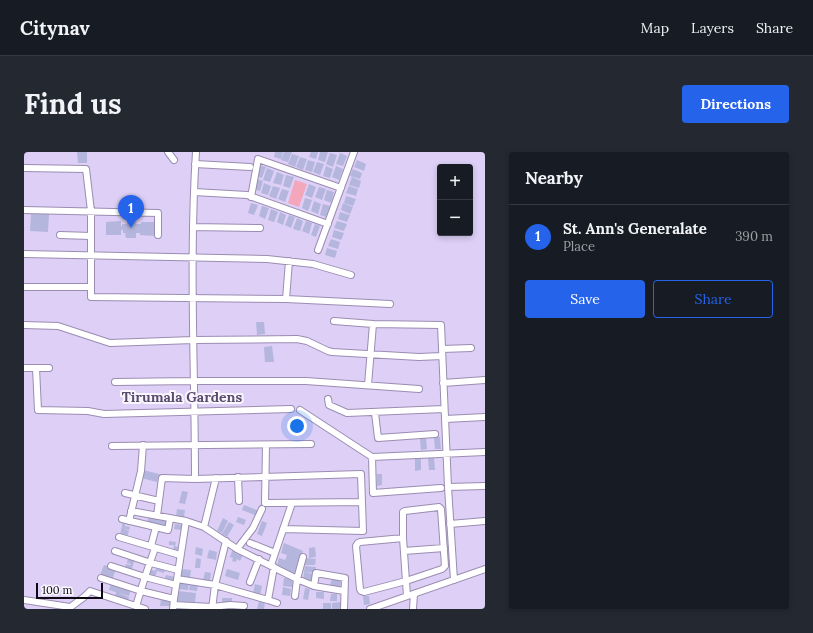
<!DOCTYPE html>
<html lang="en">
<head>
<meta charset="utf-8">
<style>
  :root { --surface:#171b24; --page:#242831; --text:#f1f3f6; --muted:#9ea1a6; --line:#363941; --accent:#2563eb }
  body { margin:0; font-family:Lora,serif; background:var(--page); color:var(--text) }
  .controls { position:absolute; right:12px; top:12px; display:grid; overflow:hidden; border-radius:4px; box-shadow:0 2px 6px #0003 }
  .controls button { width:36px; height:36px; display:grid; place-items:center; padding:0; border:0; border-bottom:1px solid var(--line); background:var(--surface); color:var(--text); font:20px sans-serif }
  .scale { position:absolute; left:12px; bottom:10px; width:67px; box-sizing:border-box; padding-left:4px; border:2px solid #0f0916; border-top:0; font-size:11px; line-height:14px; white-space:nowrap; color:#0f0916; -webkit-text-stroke:3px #f9f6fe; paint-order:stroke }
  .you { position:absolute; left:273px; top:274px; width:14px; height:14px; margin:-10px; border:3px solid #fff; border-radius:50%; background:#1a73e8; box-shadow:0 0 0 6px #1a73e833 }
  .badge { display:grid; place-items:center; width:26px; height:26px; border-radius:50%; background:var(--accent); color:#fff; font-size:13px; font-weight:700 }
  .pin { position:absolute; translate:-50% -33px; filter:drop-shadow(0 1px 2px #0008) }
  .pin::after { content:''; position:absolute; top:21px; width:14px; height:12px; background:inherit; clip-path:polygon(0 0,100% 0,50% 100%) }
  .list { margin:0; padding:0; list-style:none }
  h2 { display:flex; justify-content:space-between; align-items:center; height:52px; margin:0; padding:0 16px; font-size:17px }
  h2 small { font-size:13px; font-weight:400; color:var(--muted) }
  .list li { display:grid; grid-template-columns:26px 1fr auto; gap:12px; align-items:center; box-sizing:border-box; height:64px; padding:0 16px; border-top:1px solid var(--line) }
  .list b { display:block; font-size:15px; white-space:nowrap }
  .list p { margin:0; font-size:13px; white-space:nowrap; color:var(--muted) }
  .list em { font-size:13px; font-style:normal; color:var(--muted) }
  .actions { display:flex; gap:8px; padding:12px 16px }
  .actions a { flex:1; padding:9px 0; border:1px solid var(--accent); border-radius:4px; text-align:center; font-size:14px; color:var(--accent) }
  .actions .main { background:var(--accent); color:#fff }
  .map { position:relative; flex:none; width:461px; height:457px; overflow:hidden; border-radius:4px }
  header { display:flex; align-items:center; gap:24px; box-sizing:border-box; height:56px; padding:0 20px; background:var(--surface); border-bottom:1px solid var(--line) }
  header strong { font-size:19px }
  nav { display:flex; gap:22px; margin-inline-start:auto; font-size:14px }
  .intro { display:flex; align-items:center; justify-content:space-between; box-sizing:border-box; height:96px; padding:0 24px }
  h1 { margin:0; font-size:28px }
  .button { padding:10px 18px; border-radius:4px; background:var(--accent); color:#fff; font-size:14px; font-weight:700 }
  main { display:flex; gap:24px; padding:0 24px }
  aside { flex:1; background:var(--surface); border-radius:4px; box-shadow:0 2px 6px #0003 }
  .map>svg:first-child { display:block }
</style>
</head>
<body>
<header>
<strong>Citynav</strong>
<nav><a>Map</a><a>Layers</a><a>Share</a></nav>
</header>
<div class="intro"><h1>Find us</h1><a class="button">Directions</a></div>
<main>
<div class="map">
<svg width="461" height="457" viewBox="0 0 461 457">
  <rect width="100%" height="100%" fill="#ddcff6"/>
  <path fill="#f4a7bb" d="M271 28 283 32 275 55 264 51Z"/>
  <path fill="#b4b6dd" d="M53 0H63V11H54Z
    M251 0H259L257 7 250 5Z
    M260 0H268L264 10 257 8Z
    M287 0H294L292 7 285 5Z
    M296 0H304L301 10 294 8Z
    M306 1 313 3 309 15 302 12Z
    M316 1 323 4 319 14 312 12Z
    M268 2 275 4 271 15 264 12Z
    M276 5 283 7 279 18 272 15Z
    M284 8 291 10 288 20 281 18Z
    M333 8 342 12 340 19 330 15Z
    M293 10 300 12 296 23 289 20Z
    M235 13 242 15 238 26 232 24Z
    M302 14 309 17 306 26 299 24Z
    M312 14 319 17 315 28 308 25Z
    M243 16 250 19 246 30 239 28Z
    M329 17 338 21 336 27 326 24Z
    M253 20 260 23 257 33 249 31Z
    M262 23 270 25 266 36 259 34Z
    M328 25 337 29 335 36 325 33Z
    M233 27 239 29 236 39 229 37Z
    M240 31 247 34 244 43 237 41Z
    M285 32 292 35 288 46 281 43Z
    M249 34 256 36 252 47 245 44Z
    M325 34 334 37 332 44 322 41Z
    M295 35 302 37 298 48 291 45Z
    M258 37 265 39 261 50 254 47Z
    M303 38 310 40 307 51 300 48Z
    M322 44 332 47 329 54 320 51Z
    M281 46 288 48 284 59 278 56Z
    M290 49 297 52 294 62 287 59Z
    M227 51 234 53 230 63 224 61Z
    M319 51 329 55 326 62 317 58Z
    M299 52 306 54 302 65 296 63Z
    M238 54 245 56 241 67 235 64Z
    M247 57 254 60 250 70 244 68Z
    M256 60 262 63 259 73 253 70Z
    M316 60 326 63 323 70 314 67Z
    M7 62H25L24 80 6 79Z
    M265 63 271 65 267 76 261 73Z
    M109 66H113L112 72H117V70H131V84L116 83V81H112V86H102L101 81H99V78H97V83H82V70L97 69V74H98V72H103V69L109 67Z
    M273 66 279 69 276 79 269 77Z
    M282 69 288 71 285 82 278 79Z
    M313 69 323 72 320 79 310 76Z
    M291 72 296 74 292 85 287 83Z
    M310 78 320 81 317 88 308 85Z
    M307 87 316 90 314 97 304 94Z
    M303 96 313 99 311 106 301 103Z
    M232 170H240L241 182 233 183Z
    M248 194 250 210H241L240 195Z
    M410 285H416L417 297H411Z
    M402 286 403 297 397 298 396 287Z
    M404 306H410L411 318H405Z
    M391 307H397V318L391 319Z
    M119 318 135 322 133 330 117 326Z
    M353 322H358V333L353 334Z
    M158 339 164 340 161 352 155 351Z
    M220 353 235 359 233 364 218 358Z
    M153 357 161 358 160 366 152 365Z
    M125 364 135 366 133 374 123 371Z
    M214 365 222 368 220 373 212 370Z
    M199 366 204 369 198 381 193 379Z
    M135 367 143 369 141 376 133 374Z
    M99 369H101V374L106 375 105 378 100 377 105 379 103 385 96 383Z
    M238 369 243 371 238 384 233 382Z
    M205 370 210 373 203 385 198 382Z
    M151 372 158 373 157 378 150 377Z
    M145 389 152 390 151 394 154 395 153 400 149 399 150 393H145Z
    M260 391 279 399 271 422 253 414 255 406 261 408 263 403 257 401Z
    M172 395 179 397 178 404 171 402Z
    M291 395 292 405 285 406V396Z
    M209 396 212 397 211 400 219 403 216 409 213 407 212 410 208 409 209 406 206 405Z
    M185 398 193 400 192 408 183 406Z
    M104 405 111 407 107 419 101 417 102 412 106 413 107 412 103 411Z
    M172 406 177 407 176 416H171Z
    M280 406 292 407 291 413H280Z
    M80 413 92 417 88 428 76 423Z
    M133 414 141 416 140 421 133 419 131 425 123 423 125 417 131 419Z
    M281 414 292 415 291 421 280 420Z
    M158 417 167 418 166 426 157 425Z
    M203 417 216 421 214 428 201 424Z
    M181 420 187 421 186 429 179 428Z
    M280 420 289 422 288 430 279 429Z
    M142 423 151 425 150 431 140 429Z
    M260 426 269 427 268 435 259 434Z
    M308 426 317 427 316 435 306 434Z
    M156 429 165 431 164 438 154 437Z
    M87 431 107 437 105 444 85 438Z
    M166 431 174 432 173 439 165 438Z
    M231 432 238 434 236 443 229 441Z
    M259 435 267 437 266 444 258 443Z
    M281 436 286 437 284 448 279 447Z
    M154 439 172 441 171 451 153 449Z
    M92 440 105 445 104 449 91 445Z
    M292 440H300V447L292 446Z
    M307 442H313V449H306Z
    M339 444H345L346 452 340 453Z
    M198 446H208V452H198Z
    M137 447 148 448 147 454H136Z
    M235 449 241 450 240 457H233Z
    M317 450V457H308V451Z
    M299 451H307V457H299Z"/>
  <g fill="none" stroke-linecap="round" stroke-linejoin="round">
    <defs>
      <path id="minor" d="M144 0 150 8
        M171 12 226 15
        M0 16 62 17 67 59V145L262 147 366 152
        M170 40 223 43 304 72
        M227 45 234 7 317 36
        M0 58 134 61V83
        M169 75 236 76
        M36 83 67 84
        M294 98 330 0
        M0 102 243 107 289 112 327 123
        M0 135H67
        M262 147 265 109
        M310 169 349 172
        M0 173 34 174 86 191 169 188 273 187 283 189 304 199 308 200 395 205 418 204
        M418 197 447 196
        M0 216H25
        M12 216 14 258 64 259 80 262 267 257
        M91 230 169 229H282L395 237
        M419 231 461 228
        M344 233 349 172 417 173 424 335 430 428
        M304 247 305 253 323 261 420 257
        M276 258 348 305 461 300
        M351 261 354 286 411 282
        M421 267 461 265
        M242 293 241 351 338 350
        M88 294 287 292
        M348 305 349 341 417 336
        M214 325 215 349
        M171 327C171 218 165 109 172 0
        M424 335 461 334
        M101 341 135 349
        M107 359 162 369 180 375 213 397 273 427 290 434 320 439
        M133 364 138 326 171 327 337 322 339 379 259 377
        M98 367 144 378 146 367
        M105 369 117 319 119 293
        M426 372 461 369
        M180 375 192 326
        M95 385 156 403
        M379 386V360L381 359 415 355 417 357 421 414 418 417 382 429 340 440 337 439 336 437 332 394 334 391 336 390 379 386 383 444
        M226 391 251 401
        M127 394 132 375
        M213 397 229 376 238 357
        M91 399 127 411 154 418
        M380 399 420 396
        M247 413 268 351
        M87 414 121 425 152 433
        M250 415 244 448 253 451
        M77 426 117 439 150 447
        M153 427 191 433 244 448
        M226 430 235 407
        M290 434 292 421 321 426 320 457
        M271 444 273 427 279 405
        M0 448 46 455
        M150 453 188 455 206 453 220 454
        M112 454 121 425 131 396
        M44 457 60 445 66 439 121 457
        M149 457 150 447 162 369
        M188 457 191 433 202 389
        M346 457 461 417
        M389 457 390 442"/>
    </defs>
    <use href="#minor" stroke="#9a8db1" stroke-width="8"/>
    <use href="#minor" stroke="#fff" stroke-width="6"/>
  </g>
  <g text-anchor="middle" stroke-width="4" stroke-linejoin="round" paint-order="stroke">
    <g font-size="14" font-weight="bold" fill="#584b6c" stroke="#f9f6fe">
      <text x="158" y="250">Tirumala Gardens</text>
    </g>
  </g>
</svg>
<div class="controls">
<button>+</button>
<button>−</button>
</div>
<div class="scale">100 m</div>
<div class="you"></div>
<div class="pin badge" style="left:107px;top:76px">1</div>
</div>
<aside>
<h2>Nearby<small></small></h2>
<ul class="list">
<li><span class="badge">1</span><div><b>St. Ann's Generalate</b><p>Place</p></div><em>390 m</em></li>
</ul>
<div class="actions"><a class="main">Save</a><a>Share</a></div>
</aside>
</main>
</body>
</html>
